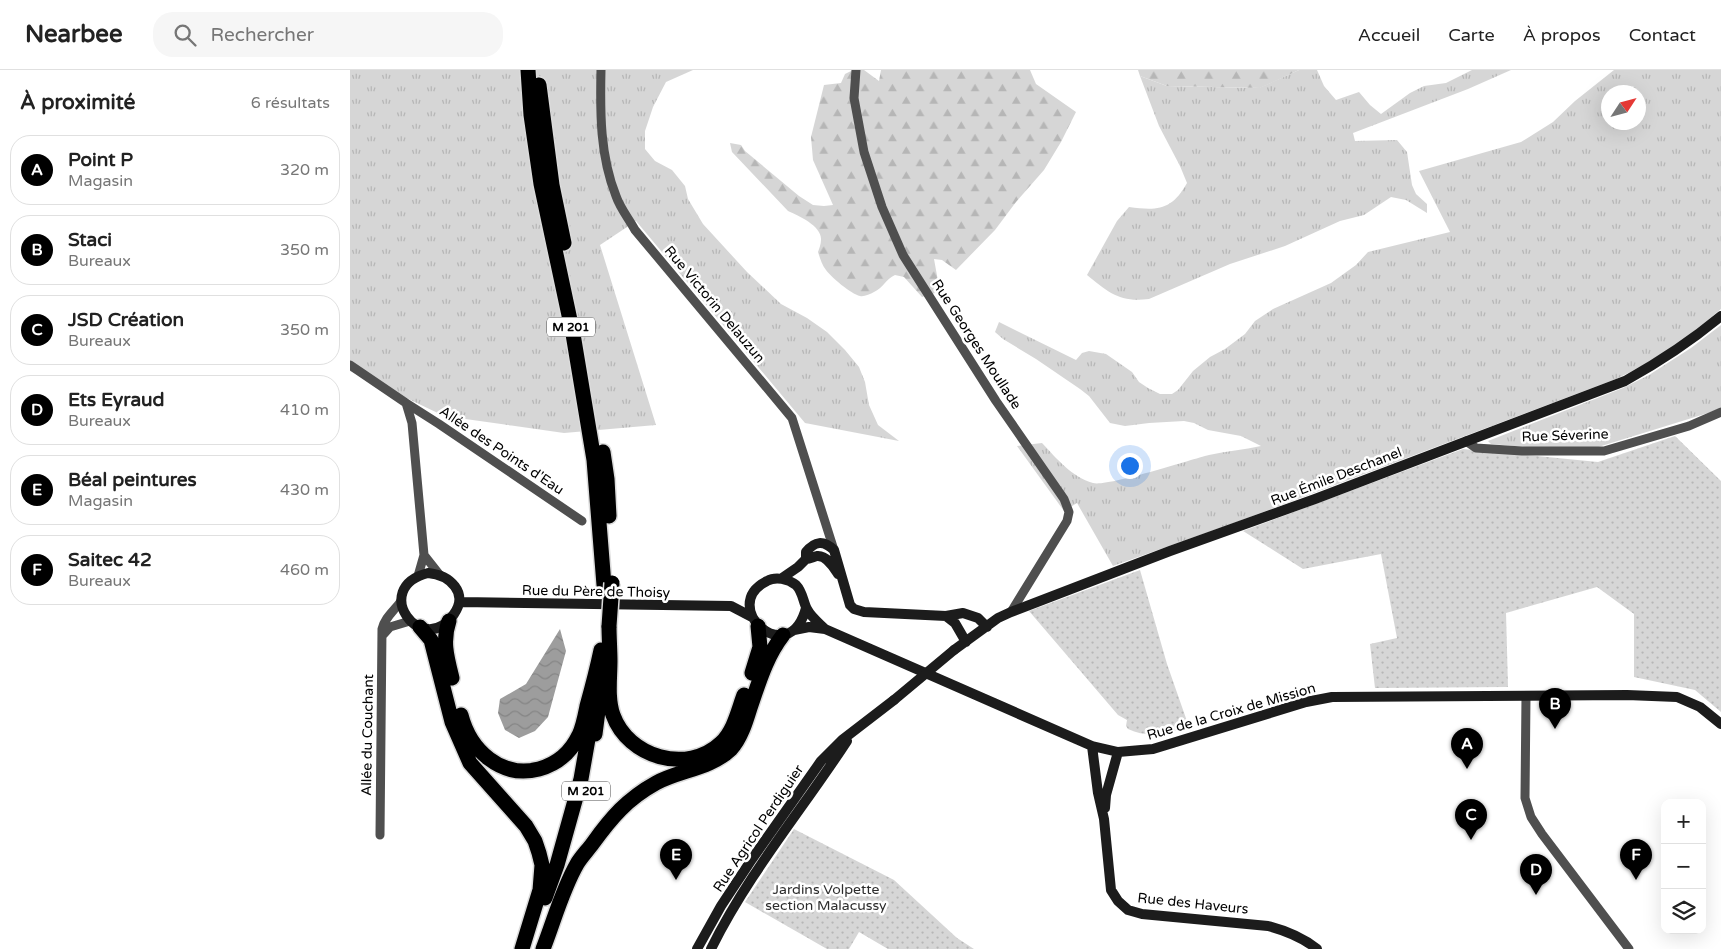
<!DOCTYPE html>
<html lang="fr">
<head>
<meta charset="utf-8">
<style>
  :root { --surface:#fff; --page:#f6f6f6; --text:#222; --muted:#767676; --line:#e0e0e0; --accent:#000 }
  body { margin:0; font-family:"Varela Round",sans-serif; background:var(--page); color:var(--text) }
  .controls { position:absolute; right:15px; bottom:15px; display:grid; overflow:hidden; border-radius:10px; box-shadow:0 5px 20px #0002 }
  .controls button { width:45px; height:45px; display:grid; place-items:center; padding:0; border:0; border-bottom:1px solid var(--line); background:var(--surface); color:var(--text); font:25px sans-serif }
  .compass { position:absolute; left:1251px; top:15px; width:45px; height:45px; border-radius:50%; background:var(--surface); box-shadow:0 5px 20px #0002; rotate:54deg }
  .you { position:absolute; left:779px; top:395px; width:18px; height:18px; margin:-12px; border:4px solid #fff; border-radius:50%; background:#1a73e8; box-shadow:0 0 0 8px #1a73e833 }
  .badge { display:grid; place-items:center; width:32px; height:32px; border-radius:50%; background:var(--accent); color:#fff; font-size:16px; font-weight:700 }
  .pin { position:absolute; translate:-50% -41px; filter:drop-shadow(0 1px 2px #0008) }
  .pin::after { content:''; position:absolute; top:26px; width:18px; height:15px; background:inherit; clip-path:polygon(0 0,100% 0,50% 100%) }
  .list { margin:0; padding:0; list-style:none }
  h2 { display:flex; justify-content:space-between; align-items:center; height:65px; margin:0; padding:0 20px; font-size:21px }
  h2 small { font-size:16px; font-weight:400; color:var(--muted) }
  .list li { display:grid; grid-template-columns:32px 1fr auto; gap:15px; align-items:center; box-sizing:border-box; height:70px; margin:0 10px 10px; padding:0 10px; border:1px solid var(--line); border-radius:20px }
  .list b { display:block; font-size:19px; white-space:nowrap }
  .list p { margin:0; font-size:16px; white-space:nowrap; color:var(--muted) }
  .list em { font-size:16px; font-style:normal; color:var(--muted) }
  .icon { flex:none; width:28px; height:28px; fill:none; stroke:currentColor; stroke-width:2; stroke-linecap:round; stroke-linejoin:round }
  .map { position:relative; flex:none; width:1371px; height:879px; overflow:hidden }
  header { display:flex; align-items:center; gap:30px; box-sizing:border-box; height:70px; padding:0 25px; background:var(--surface); border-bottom:1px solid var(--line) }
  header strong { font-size:24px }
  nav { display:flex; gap:28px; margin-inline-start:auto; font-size:18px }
  .search { width:350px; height:45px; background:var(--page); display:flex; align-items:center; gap:12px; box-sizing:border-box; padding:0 18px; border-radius:20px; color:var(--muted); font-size:19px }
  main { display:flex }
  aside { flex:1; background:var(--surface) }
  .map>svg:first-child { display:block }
</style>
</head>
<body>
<header>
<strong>Nearbee</strong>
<div class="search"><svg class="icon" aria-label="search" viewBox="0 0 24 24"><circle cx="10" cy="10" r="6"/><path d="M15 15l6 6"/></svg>Rechercher</div>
<nav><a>Accueil</a><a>Carte</a><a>À propos</a><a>Contact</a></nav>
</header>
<main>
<aside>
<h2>À proximité<small>6 résultats</small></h2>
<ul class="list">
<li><span class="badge">A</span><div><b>Point P</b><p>Magasin</p></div><em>320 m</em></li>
<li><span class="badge">B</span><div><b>Staci</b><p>Bureaux</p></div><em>350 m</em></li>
<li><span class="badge">C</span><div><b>JSD Création</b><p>Bureaux</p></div><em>350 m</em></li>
<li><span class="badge">D</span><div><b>Ets Eyraud</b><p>Bureaux</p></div><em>410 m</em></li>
<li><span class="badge">E</span><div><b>Béal peintures</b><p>Magasin</p></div><em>430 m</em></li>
<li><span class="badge">F</span><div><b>Saitec 42</b><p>Bureaux</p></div><em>460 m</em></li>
</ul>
</aside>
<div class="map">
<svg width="1371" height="879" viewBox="0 0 1371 879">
  <defs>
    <pattern id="grass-tufts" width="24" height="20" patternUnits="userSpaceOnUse" patternTransform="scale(1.25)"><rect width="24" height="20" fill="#d6d6d6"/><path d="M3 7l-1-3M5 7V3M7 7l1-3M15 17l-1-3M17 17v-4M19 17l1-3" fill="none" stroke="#b6b6b6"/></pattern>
    <pattern id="forest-firs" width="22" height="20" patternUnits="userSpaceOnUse" patternTransform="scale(1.25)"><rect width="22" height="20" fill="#d6d6d6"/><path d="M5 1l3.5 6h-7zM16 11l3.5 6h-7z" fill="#b6b6b6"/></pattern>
    <pattern id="garden-dots" width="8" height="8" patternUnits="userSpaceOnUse" patternTransform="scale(1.25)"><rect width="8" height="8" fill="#d6d6d6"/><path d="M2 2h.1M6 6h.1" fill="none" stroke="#b6b6b6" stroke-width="1.8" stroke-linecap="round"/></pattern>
    <pattern id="water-waves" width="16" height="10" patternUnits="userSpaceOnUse" patternTransform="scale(1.25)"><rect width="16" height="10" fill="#9d9d9d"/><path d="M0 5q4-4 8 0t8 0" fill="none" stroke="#858585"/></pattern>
  </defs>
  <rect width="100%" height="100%" fill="#fff"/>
  <path fill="url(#grass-tufts)" fill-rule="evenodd" d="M0 0H343L316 12 303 37 295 61V79L305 91 322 100 335 116 338 129 353 154 397 202 431 234 457 248 477 262 495 280 509 297 515 312 519 335 528 355 549 371 455 353 286 151 250 175 306 355 214 363 94 346 0 301Z
    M949 0H967L974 16 986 30 1009 22 1020 35 1031 44 1060 23 1074 16 1096 13 1122 0H1161L1118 19 1003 63 1005 71 1047 70 1057 82 1062 115 1066 124 1077 134V143L1056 130 1041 127 1014 145 990 151 935 176 880 194 799 229C770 233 758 222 737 205L767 151 779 137C808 141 822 140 837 113L830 96 809 56 790 6 817 16 909 18Z
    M1264 0H1371V239C1339 267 1305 291 1266 309L892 450 763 496 727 433 714 441 667 376 692 373C707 389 722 407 743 413 757 417 839 390 859 385 876 381 894 380 911 376L891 366 858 360 844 353 834 351 799 353 775 356 760 353 739 326 730 319 686 289 653 269 645 262 649 252 726 290 732 283 739 281 756 284 782 302 789 312 798 318 810 324H822L828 320 843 301 860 287 875 279 895 264 905 251 923 239 981 213 1006 195 1018 182 1100 162 1069 101 1171 72 1203 52 1225 31ZM1258 22H1288V52H1258Z
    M1371 255V338L1358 343 1245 378H1187L1141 374 1138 371 1273 318 1299 305 1341 278Z"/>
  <path fill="url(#forest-firs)" d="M503 0H514L529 11 531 0H680L686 14 726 42 711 72 694 100 666 132 645 160 606 200 592 190 584 189 588 211 585 223 572 227 554 207 545 205C536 209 533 218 524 222 520 224 514 227 510 226 501 224 481 207 476 200 472 195 470 188 468 182 469 179 471 174 471 170 472 156 449 146 438 141L382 82 380 73 391 75 395 81 449 126 463 135 474 136 483 135 463 90 461 67 474 15 491 13 495 4Z
    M788 0H949L910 18 817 16 790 6Z"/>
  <path fill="url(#garden-dots)" d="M1325 366 1371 411V642L1345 620 1284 607V544L1247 517 1156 543 1158 617 1025 618 1020 574 1047 568 1031 484 953 499 893 461 1113 379 1248 392Z
    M790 500 817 594 839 657C817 663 800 669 778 659L776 656 777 650 768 645 679 541Z
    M444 759 544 810 607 868 624 879H538L509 862 499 879H477L395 832Z"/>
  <path fill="url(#water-waves)" d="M210 559 216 581 198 647 185 661 169 668 155 660 148 643 150 629 176 614Z"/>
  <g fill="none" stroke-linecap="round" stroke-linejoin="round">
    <defs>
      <path id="highway" d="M178 0 181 45 191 114 223 264 244 390 254 515
        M189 15 202 115 214 173
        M253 382 257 409 259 446
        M99 551C92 571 97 588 102 608
        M259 556C259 568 260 580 260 591 260 608 257 628 263 645 278 687 337 705 371 673 384 661 388 641 394 625
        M70 557 81 570 102 652 120 693 176 756 185 771 189 783 192 795 190 820 172 879
        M402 603 410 577 408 556
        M111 645C120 680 151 709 189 699 207 694 221 682 229 665 233 657 235 646 237 636 242 618 247 599 251 580
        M245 664 252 610
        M195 828 207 795 231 709 241 652
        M193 879C204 851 212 820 227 794 231 787 238 780 243 773 261 748 277 729 306 713 330 700 360 699 381 679 391 668 396 651 400 638 409 612 416 587 433 565"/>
    </defs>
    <use href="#highway" stroke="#dbdbdb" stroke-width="18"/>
    <path stroke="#4f4f4f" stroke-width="9" d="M251 0C250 43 250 86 266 126 270 138 279 149 285 160L442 348 484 480
      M506 0 504 28 514 82 532 137 553 185 646 331 714 429 719 442 717 451 661 542
      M0 295 56 333 62 353 74 485 68 506
      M56 333 89 354 232 451
      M1116 371 1126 378 1172 381H1254L1339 356 1371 342
      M74 485 89 504
      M32 566 40 557 60 551
      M1176 626 1175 728 1181 747 1192 764 1279 879
      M30 765 32 559C35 547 44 541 51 531"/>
    <path stroke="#1c1c1c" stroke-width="10" d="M456 489C460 489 463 487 467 486 477 485 484 498 488 504
      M78 503C100 505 119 523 104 544 72 590 19 518 78 503Z
      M432 508 448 497 456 489V482C465 471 473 470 484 480L500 535 504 539 514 542 596 546 613 543 628 548 637 557
      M111 532 381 536 402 547
      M456 538C439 602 367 536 417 511 426 506 438 509 446 515 453 522 453 532 457 539 461 547 469 553 475 559
      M596 546 605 553 616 572
      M444 560 459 557 475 559 742 676 768 682 803 679 956 632 982 627 1277 625 1327 627 1350 637 1371 654
      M604 580 648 548 661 542 820 481 965 429 1275 311C1309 292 1341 271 1371 246
      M742 676 748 723 754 749 761 820 768 831 778 840 792 844 918 856C937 861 952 867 967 879
      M755 738 756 725 768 682
      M347 879 371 836 402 789 471 691 492 670 544 630
      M361 879C398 804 452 740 497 671"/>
    <use href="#highway" stroke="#000" stroke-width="15"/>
    <defs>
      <path id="highway-bridge" d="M259 556 262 513"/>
    </defs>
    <use href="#highway-bridge" stroke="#dbdbdb" stroke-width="18" stroke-linecap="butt"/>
    <path stroke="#1c1c1c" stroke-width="10" d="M544 630 604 580"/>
    <use href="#highway-bridge" stroke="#000" stroke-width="15"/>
  </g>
  <g text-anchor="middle" stroke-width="5" stroke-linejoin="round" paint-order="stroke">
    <g fill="#fff" stroke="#4c4c4c" stroke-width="1">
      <rect x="197" y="247.5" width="48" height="19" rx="4"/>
      <rect x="212" y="711.5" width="48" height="19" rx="4"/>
    </g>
    <g font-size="12" font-weight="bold" fill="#000">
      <text x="221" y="261">M 201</text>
      <text x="236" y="725">M 201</text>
    </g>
    <g font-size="14" fill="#000" stroke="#fff">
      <text transform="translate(365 234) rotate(50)" y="5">Rue Victorin Delauzun</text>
      <text transform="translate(627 274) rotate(57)" y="5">Rue Georges Moullade</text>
      <text transform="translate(1215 365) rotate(-2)" y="5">Rue Séverine</text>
      <text transform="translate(152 380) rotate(34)" y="5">Allée des Points d'Eau</text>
      <text transform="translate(986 406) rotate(-21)" y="5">Rue Émile Deschanel</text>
      <text transform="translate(246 521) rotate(1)" y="5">Rue du Père de Thoisy</text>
      <text transform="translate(881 641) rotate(-16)" y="5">Rue de la Croix de Mission</text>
      <text transform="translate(17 665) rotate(-89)" y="5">Allée du Couchant</text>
      <text transform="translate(408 758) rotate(-56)" y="5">Rue Agricol Perdiguier</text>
      <text transform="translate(843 833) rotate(6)" y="5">Rue des Haveurs</text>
    </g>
    <g font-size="14" fill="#2d2d2d" stroke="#fff">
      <text x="476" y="824">Jardins Volpette<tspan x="476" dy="16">section Malacussy</tspan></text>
    </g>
  </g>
</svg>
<div class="controls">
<button>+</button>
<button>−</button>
<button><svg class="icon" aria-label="layers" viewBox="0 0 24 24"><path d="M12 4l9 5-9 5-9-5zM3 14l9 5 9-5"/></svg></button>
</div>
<svg class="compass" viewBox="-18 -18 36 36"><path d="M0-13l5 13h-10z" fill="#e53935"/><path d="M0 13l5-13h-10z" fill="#767676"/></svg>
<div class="you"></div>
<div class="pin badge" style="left:1117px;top:699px">A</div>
<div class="pin badge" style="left:1205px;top:659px">B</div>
<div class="pin badge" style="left:1121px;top:770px">C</div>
<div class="pin badge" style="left:1186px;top:825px">D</div>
<div class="pin badge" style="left:326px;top:810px">E</div>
<div class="pin badge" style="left:1286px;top:810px">F</div>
</div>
</main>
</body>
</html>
